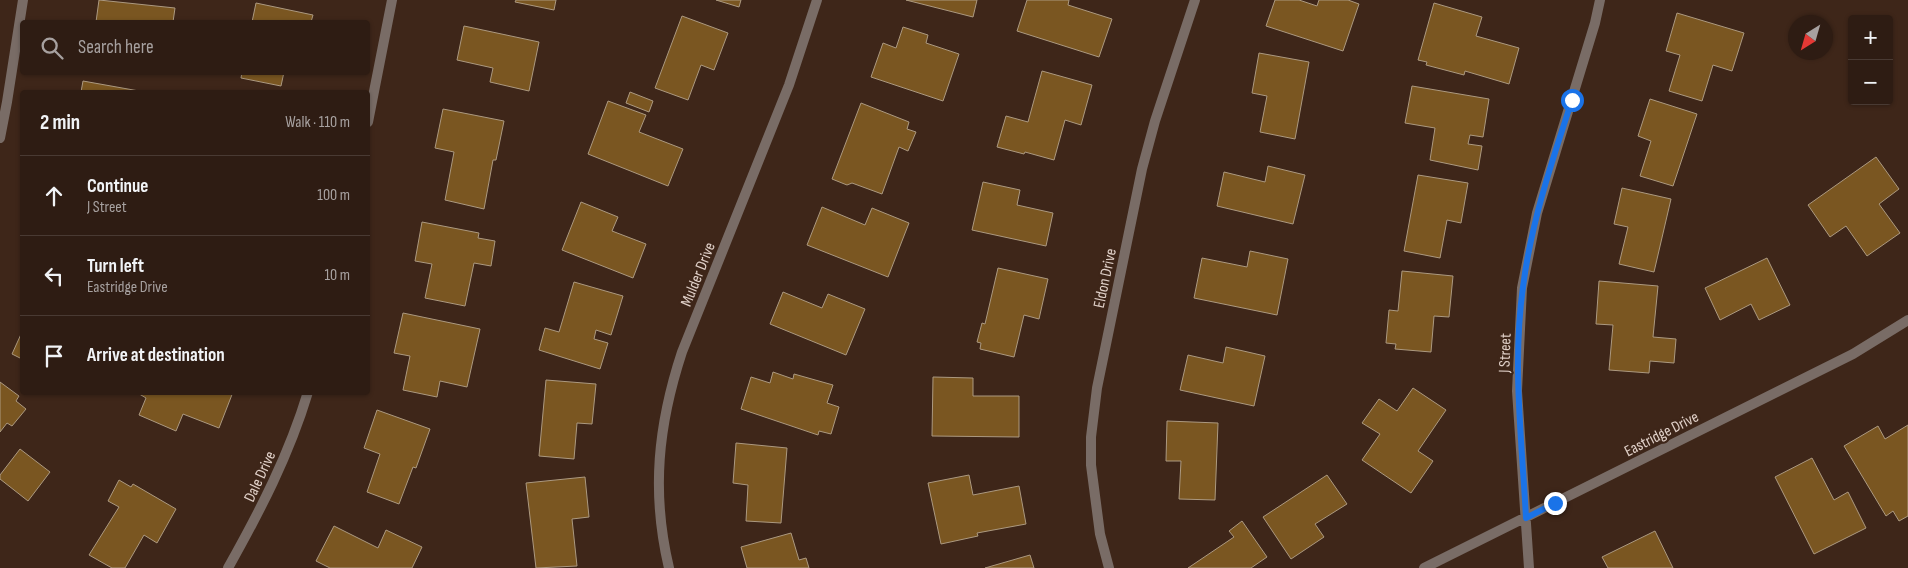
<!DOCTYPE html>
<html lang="en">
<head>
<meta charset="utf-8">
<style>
  :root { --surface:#2e1c13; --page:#36251c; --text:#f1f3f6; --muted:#a7a1a0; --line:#493a33 }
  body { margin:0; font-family:"Sofia Sans Condensed",sans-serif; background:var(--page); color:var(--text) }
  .controls { position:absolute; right:15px; top:15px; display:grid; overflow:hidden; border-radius:5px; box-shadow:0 1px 4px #0004 }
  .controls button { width:45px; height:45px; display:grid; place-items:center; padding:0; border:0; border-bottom:1px solid var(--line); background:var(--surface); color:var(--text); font:25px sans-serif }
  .compass { position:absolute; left:1788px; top:15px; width:45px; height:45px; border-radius:50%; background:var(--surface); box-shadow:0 1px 4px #0004; rotate:217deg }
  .stop { position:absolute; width:15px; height:15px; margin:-11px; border:4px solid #1a73e8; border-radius:50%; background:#fff }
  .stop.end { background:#1a73e8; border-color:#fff; box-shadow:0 1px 5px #0008 }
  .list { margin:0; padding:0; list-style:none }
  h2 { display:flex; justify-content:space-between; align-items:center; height:65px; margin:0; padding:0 20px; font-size:21px }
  h2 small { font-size:16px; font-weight:400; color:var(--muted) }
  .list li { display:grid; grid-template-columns:32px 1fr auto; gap:15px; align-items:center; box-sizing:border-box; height:80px; padding:0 20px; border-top:1px solid var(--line) }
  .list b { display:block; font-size:19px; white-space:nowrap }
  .list p { margin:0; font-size:16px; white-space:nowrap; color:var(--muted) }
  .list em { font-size:16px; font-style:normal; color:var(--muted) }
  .icon { flex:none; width:28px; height:28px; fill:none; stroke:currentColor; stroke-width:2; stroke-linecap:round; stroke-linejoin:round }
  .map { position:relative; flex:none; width:1908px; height:568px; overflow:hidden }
  .search { position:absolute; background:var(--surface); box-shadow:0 1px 4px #0004; left:20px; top:20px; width:350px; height:55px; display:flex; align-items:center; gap:12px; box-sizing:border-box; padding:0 18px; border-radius:5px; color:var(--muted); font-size:19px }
  .panel { position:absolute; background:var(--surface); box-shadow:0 1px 4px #0004; left:20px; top:90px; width:350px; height:305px; border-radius:5px }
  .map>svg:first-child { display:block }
</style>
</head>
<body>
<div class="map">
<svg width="1908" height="568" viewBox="0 0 1908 568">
  <rect width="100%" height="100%" fill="#3e2619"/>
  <path fill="#7a5621" stroke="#ac9980" d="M99 0 175 8 173 22H96Z
    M516 0H556L554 10 515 2Z
    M716 0H741L739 7Z
    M906 0H977L973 17Z
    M1027 0H1069L1068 5 1112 19 1099 57 1017 31Z
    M1275 0H1299L1317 6 1319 0H1348L1359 4 1343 51 1266 26Z
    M256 3 313 15 311 22H252Z
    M1434 3 1482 17 1476 36 1519 48 1509 84 1465 71 1464 75 1426 65 1427 62 1418 60Z
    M1677 13 1744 33 1732 71 1713 65 1702 101 1669 91 1680 55 1666 51Z
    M682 16 728 33 714 70 701 65 688 100 655 88Z
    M464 26 539 42 529 91 490 82 493 68 457 60Z
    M903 27 928 35 926 43 959 54 943 101 871 77 883 43 896 48Z
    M1259 53 1309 62 1295 139 1260 132 1267 96 1252 93Z
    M1042 71 1092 85 1081 125 1065 120 1054 160 1025 152 1024 154 997 147 1006 116 1028 122Z
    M242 72H284L281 86 241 78Z
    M83 81 139 91 138 92H81Z
    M1412 86 1489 99 1483 137 1470 135 1468 144 1482 146 1478 170 1430 160 1435 128 1405 123Z
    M630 92 653 101 649 112 626 103Z
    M1650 99 1697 114 1673 186 1640 176 1651 141 1638 136Z
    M608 101 646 115 639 132 683 149 668 186 588 154Z
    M861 103 909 122 907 129 916 132 908 151 899 147 882 194 852 183 847 185 832 179Z
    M443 109 504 121 496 160H493L484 209 445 200 454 152 435 148Z
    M1876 157 1899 189 1879 204 1900 233 1867 256 1846 226 1830 237 1808 205Z
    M1268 166 1305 175 1293 224 1217 206 1224 172 1265 182Z
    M1418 175 1468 183 1461 223 1447 220 1440 258 1404 251Z
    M983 182 1020 190 1017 205 1053 213 1046 246 972 230Z
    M1622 188 1671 199 1654 272 1619 264 1628 227 1614 224Z
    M581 202 618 217 612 231 646 244 633 278 562 250Z
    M822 207 865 225 872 208 909 223 888 277 807 245Z
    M422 222 479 233 478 238 495 241 491 266 474 263 465 306 425 298 432 264 415 261Z
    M1250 251 1288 259 1277 315 1194 298 1202 258 1247 267Z
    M1767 258 1790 305 1759 320 1751 304 1720 320 1705 288Z
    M998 268 1048 279 1039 319 1024 315 1014 357 980 349 981 343 977 342 982 323 985 324Z
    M1402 271 1453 276 1449 317 1434 316 1431 352 1395 349 1396 344 1386 343 1389 310 1398 311Z
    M1599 281 1658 286 1653 337 1676 339 1674 363 1650 361 1649 373 1609 370 1613 325 1596 324Z
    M574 282 623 296 611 335 596 330 594 339 608 343 600 369 539 350 545 328 559 332Z
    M783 292 822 308 828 294 865 309 846 355 770 324Z
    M403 313 480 329 467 387 440 381 437 397 403 390 410 356 394 353Z
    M22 332V359L12 354Z
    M1226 347 1265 356 1254 406 1180 390 1188 355 1223 363Z
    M773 372 793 379 794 374 833 385 827 403 839 407 831 434 819 431 818 435 741 409 751 377 770 383Z
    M933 377 973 378V396H1019V437L932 436Z
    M546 380 596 384 592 424 577 423 574 459 539 456Z
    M0 382 19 396 16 401 26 409 12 426 7 423 0 432Z
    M1413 388 1446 410 1418 451 1433 461 1411 493 1362 460 1380 434 1362 423 1379 399 1397 411Z
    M136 392H233L219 428 183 414 176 431 139 415 146 398Z
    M377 410 430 429 416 468 413 467 399 504 367 492 380 454 364 448Z
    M1167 421 1218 423 1215 500 1179 499 1181 461H1166Z
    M1908 425V516L1899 521 1893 511 1886 516 1844 446 1878 426 1885 439Z
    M736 443 787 448 781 523 746 521 748 485 733 483Z
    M20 449 50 472 28 501 0 479V475Z
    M1812 458 1834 500 1848 492 1866 528 1814 554 1775 477Z
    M969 475 973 495 1019 486 1026 524 977 533 978 536 941 544 928 483Z
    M1327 475 1347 504 1315 524 1324 537 1291 559 1263 517Z
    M585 477 589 517 572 519 577 566 536 568 526 483Z
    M119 480 131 487 133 484 176 509 157 543 144 535 125 568H112L89 555 119 507 108 501Z
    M1242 521 1267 557 1251 568H1188L1234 537 1229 531Z
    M334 526 378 548 386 530 422 547 412 568H330L316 561Z
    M1655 531 1673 568H1608L1602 557Z
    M791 533 799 560 806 558 809 568H747L741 547Z
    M1030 555 1034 568H985Z"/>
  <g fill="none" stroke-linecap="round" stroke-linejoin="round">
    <path stroke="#796c66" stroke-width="10" d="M368 122 392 0
      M0 138 7 102 23 0
      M228 568C260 511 289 455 308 392
      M669 568C651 492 658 425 682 352L789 85 817 0
      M1109 568 1100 534 1091 465V437L1097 388 1142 169 1155 121 1195 0
      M1424 568 1853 354 1908 320
      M1529 568 1517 391 1522 288 1537 213 1595 23 1600 0"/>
  </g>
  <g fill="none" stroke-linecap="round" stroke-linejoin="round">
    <path stroke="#1a73e8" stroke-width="6" d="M1555 503 1526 518C1522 441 1512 364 1523 287 1531 223 1552 161 1572 100"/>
  </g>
  <g text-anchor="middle" stroke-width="4.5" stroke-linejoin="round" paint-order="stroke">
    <g font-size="16" fill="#e1d1c9" stroke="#3e2619">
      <text transform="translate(697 274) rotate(-68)" y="6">Mulder Drive</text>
      <text transform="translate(1104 278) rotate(-78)" y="6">Eldon Drive</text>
      <text transform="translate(1504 353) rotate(-88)" y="6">J Street</text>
      <text transform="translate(1661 433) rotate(-27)" y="6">Eastridge Drive</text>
      <text transform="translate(259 476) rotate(-65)" y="6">Dale Drive</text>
    </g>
  </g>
</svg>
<div class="controls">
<button>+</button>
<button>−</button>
</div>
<svg class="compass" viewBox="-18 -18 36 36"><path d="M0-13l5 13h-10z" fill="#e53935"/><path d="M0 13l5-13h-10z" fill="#a7a1a0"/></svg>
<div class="stop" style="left:1572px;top:100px"></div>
<div class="stop end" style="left:1555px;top:503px"></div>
<div class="search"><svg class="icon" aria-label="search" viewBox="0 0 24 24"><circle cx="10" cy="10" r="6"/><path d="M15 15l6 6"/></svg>Search here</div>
<section class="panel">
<h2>2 min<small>Walk · 110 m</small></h2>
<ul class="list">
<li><svg class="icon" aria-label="ahead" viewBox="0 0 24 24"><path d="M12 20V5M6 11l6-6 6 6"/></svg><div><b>Continue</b><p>J Street</p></div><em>100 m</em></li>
<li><svg class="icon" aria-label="left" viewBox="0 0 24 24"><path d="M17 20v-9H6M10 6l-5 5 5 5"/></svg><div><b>Turn left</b><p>Eastridge Drive</p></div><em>10 m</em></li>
<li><svg class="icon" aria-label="arrive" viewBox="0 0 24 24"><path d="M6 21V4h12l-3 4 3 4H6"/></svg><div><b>Arrive at destination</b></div></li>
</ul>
</section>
</div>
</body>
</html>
